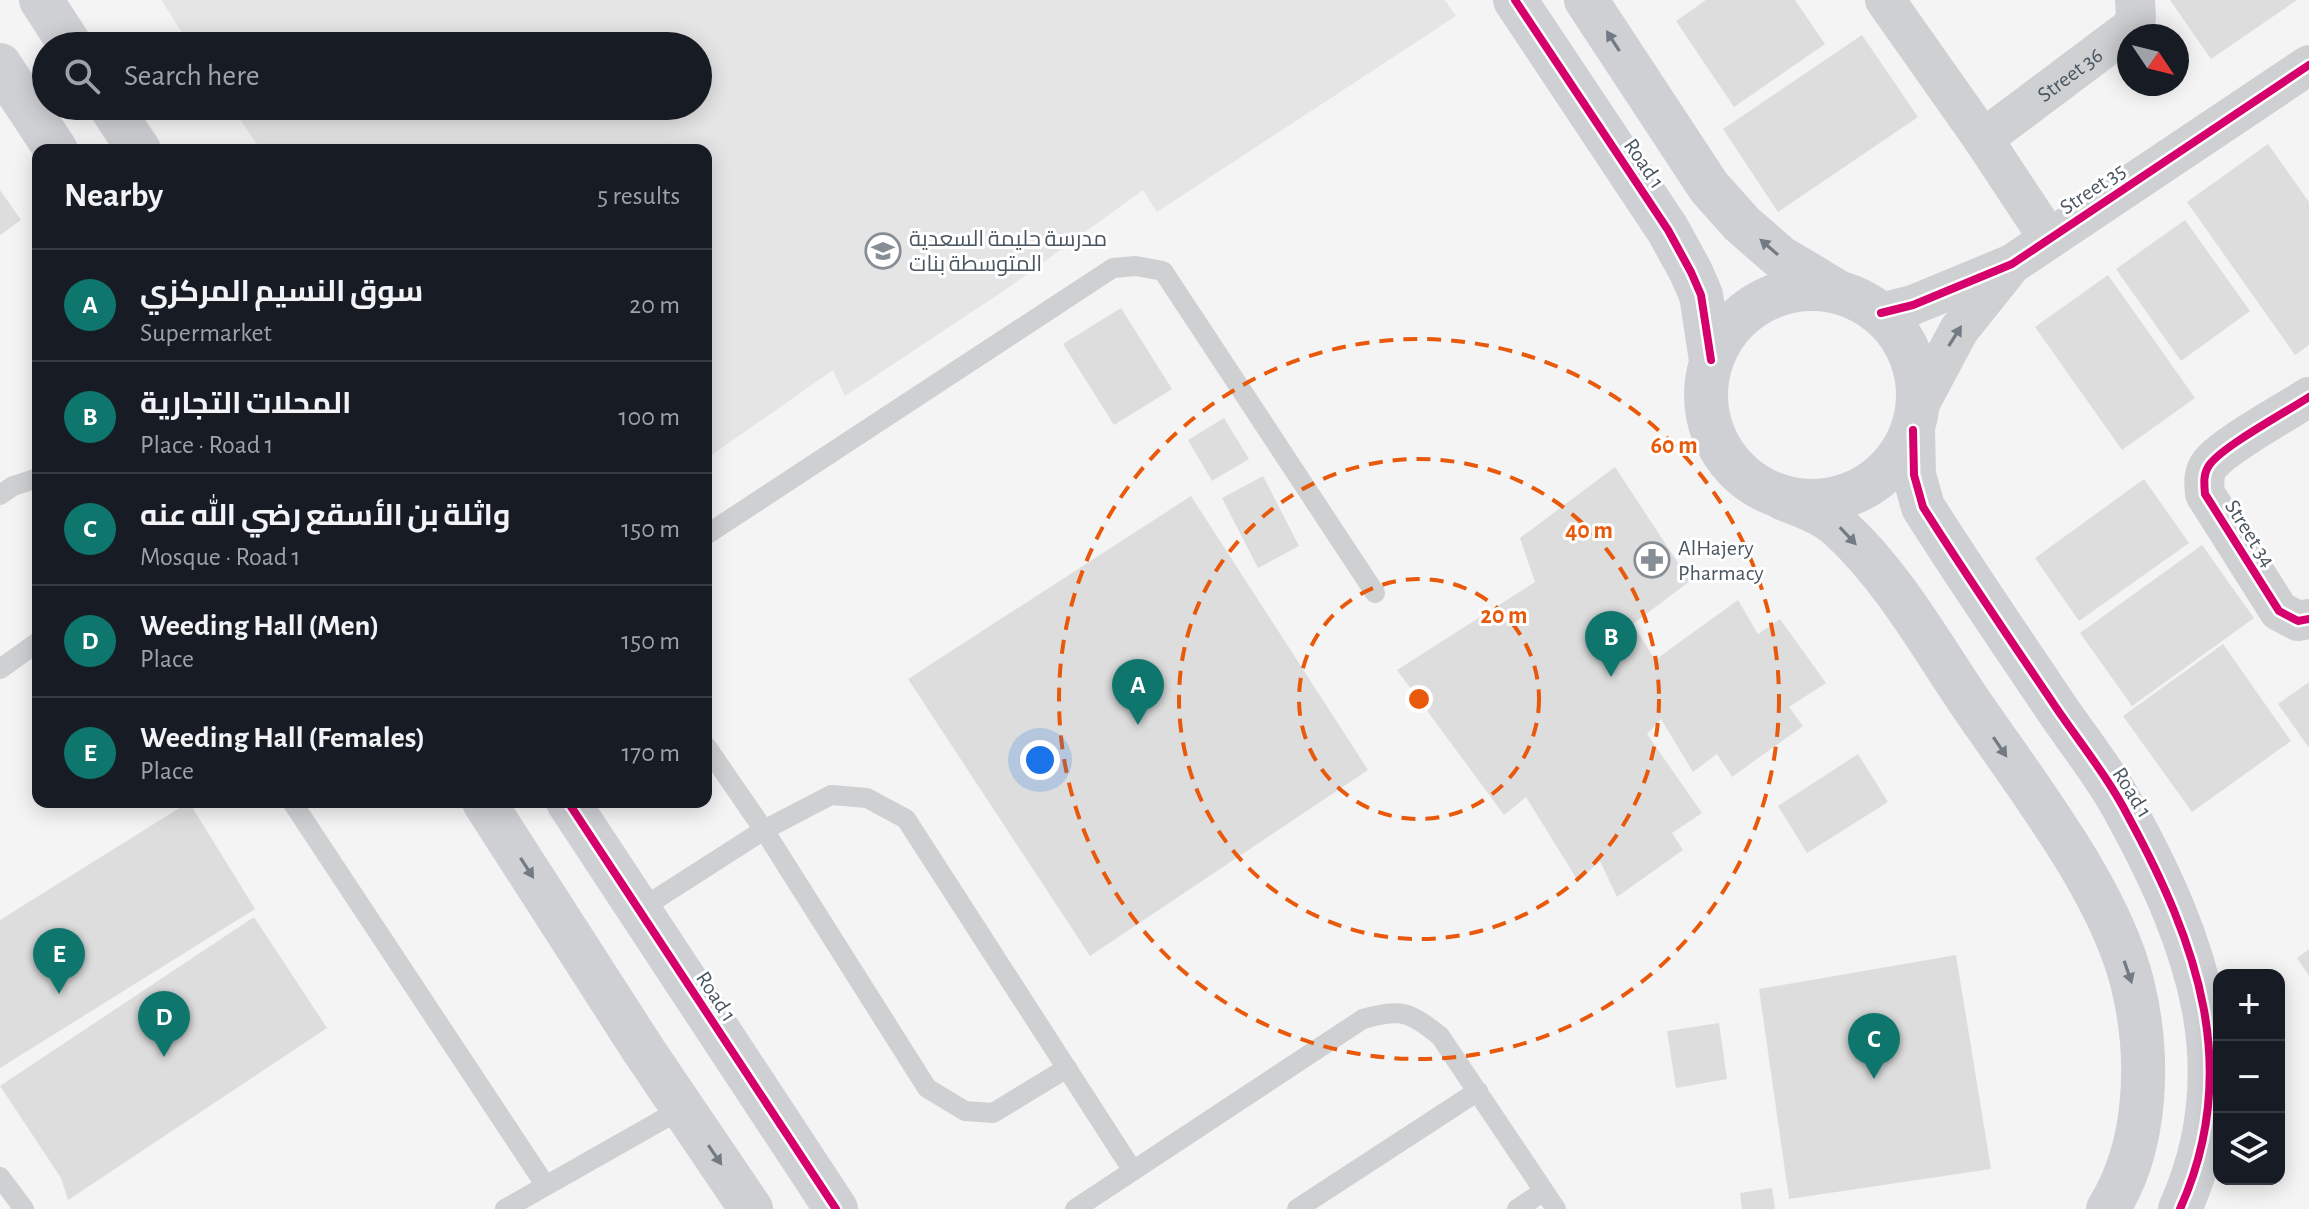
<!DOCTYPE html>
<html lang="en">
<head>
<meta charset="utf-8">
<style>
  :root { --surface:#171b24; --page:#242831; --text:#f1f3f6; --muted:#9ea1a6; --line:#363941; --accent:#0f766e }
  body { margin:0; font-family:"Alegreya Sans",Cairo,sans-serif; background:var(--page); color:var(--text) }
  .controls { position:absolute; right:24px; bottom:24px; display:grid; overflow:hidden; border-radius:16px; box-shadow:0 4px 20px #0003 }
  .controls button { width:72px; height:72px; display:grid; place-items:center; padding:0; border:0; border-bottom:2px solid var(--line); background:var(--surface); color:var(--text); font:40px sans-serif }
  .compass { position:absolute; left:2117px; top:24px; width:72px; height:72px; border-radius:50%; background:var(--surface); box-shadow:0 4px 20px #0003; rotate:125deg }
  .you { position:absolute; left:1040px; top:760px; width:28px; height:28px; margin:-20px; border:6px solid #fff; border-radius:50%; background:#1a73e8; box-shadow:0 0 0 12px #1a73e833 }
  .badge { display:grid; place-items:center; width:52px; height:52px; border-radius:50%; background:var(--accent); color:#fff; font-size:26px; font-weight:700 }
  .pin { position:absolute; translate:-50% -66px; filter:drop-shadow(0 2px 4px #0008) }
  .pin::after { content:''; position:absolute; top:42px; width:28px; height:24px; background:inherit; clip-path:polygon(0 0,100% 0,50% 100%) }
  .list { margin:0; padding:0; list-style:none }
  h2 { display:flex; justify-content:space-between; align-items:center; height:104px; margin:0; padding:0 32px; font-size:34px }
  h2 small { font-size:26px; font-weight:400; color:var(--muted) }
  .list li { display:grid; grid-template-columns:52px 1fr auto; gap:24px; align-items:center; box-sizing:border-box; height:112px; padding:0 32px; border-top:2px solid var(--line) }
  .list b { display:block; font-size:30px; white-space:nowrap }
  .list p { margin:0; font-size:26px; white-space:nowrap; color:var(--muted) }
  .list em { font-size:26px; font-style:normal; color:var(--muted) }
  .icon { flex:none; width:44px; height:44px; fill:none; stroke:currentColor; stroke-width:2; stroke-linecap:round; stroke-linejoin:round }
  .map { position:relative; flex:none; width:2309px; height:1209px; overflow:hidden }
  .search { position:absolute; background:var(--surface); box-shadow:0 4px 20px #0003; left:32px; top:32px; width:680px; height:88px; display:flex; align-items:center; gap:20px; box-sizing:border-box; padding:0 28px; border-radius:44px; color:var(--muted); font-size:30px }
  .panel { position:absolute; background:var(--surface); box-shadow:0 4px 20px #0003; left:32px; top:144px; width:680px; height:664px; border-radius:16px }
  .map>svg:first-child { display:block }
</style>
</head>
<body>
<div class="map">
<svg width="2309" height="1209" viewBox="0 0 2309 1209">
  <rect width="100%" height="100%" fill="#f4f4f4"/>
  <path fill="#e6e5e6" d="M161 0H1445L1456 16 1157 212 1143 190 1005 290 845 396 833 370 706 459V150H261L231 106H698V46H191Z"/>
  <path fill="#ddddde" d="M1706 0H1795L1825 44 1734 107 1676 21Z
    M2170 0H2297L2211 59Z
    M1862 35 1918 117 1778 212 1723 129Z
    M2268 144 2309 202V345L2295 355 2187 202Z
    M0 190 21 220 0 235Z
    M2185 220 2250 311 2181 361 2116 269Z
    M2108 275 2195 398 2122 450 2035 327Z
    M1121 308 1172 389 1114 425 1063 344Z
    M1224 418 1249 459 1212 481 1188 440Z
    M1615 467 1690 581 1633 624 1655 660 1738 600 1758 634 1780 619 1826 683 1789 707 1803 726 1732 777 1717 754 1693 772 1661 719 1647 734 1702 813 1672 833 1683 850 1617 897 1600 861 1578 881 1526 797 1504 815 1397 670 1535 582 1520 538Z
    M1263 476 1299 546 1258 568 1222 498Z
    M2144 479 2189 543 2079 621 2035 558Z
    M1191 496 1368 770 1090 956 908 679Z
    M2202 545 2254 618 2132 706 2080 633Z
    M2223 644 2291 741 2192 812 2123 716Z
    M2309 682V748L2278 704Z
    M1858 754 1888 802 1807 853 1778 806Z
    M189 802 255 909 0 1068V920Z
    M254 917 327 1028 68 1200 61 1178 0 1086Z
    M2309 949V976L2297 958Z
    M1956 955 1991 1169 1789 1199 1759 989Z
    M1719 1023 1727 1079 1676 1088 1667 1031Z
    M1772 1188 1775 1209H1742L1740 1193Z"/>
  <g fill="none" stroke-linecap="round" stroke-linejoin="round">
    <path stroke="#ced0d2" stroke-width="20" d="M0 495 13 486 38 478
      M706 535 1113 268 1136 266 1163 271 1375 593
      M0 669 38 642
      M706 746 764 830 927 1088 965 1111 993 1113 1067 1068
      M292 802 546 1186
      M639 910 764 830 831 795 867 798 906 819 1133 1171
      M0 1177 24 1209
      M505 1209 683 1108
      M1075 1209 1363 1019C1403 1008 1409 1012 1440 1036L1556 1209
      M1297 1209 1478 1091
      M1517 1209 1544 1191"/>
    <g stroke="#ced0d2" stroke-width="40">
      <path d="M1885 0 1983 139 2049 239"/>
      <path id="s1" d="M1983 139 2131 28 2136 18 2135 0"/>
      <path d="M1881 313 1913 305 2012 264 2309 65"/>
      <path d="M2309 397C2286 412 2225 445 2210 464 2203 473 2204 483 2205 494L2279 611 2298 621 2309 619"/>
      <path d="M1919 405 1959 330 2007 270"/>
    </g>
    <path stroke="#ced0d4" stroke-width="44" d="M41 0 71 46
      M1515 0 1668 230 1691 272 1701 295 1711 360
      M1586 0 1709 187 1742 224 1780 257 1835 290
      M0 65 56 150
      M110 106 139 150
      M1706 395a106 106 0 1 1 212 0a106 106 0 1 1-212 0Z
      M1913 430 1914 475 1923 507C1966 575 2012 642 2057 709 2081 744 2109 779 2128 816 2197 943 2243 1069 2180 1209
      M1782 498C1802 506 1824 513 1840 528 1892 576 1928 640 1967 698 2023 781 2110 889 2133 986 2150 1057 2148 1146 2108 1209
      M484 802 644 1051 751 1209
      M568 802 836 1209"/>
    <defs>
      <path id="cycleway" d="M1515 0 1668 230 1691 272 1701 295 1711 360
        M1881 313 1913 305 2012 264 2309 65
        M2309 397C2286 412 2225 445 2210 464 2203 473 2204 483 2205 494L2279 611 2298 621 2309 619
        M1913 430 1914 475 1923 507C1966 575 2012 642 2057 709 2081 744 2109 779 2128 816 2197 943 2243 1069 2180 1209
        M568 802 836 1209"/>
    </defs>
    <use href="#cycleway" stroke="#fff" stroke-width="13"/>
    <use href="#cycleway" stroke="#d6006c" stroke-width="8"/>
  </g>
  <defs><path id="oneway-solid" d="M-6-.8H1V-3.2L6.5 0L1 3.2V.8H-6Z" transform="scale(2)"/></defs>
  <g fill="#727b84">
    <use href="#oneway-solid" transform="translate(1613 41) rotate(-123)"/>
    <use href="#oneway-solid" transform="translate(1769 247) rotate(-139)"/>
    <use href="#oneway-solid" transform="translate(1848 536) rotate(47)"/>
    <use href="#oneway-solid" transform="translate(2000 747) rotate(56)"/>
    <use href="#oneway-solid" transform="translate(527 868) rotate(57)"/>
    <use href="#oneway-solid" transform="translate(2128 972) rotate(71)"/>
    <use href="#oneway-solid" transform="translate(715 1155) rotate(56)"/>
  </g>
  <use fill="#727b83" href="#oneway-solid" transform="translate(1955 336) rotate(-58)"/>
  <g fill="none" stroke="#e8590c" stroke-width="4" stroke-dasharray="14 10">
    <circle cx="1419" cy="699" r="120"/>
    <circle cx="1419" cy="699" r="240"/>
    <circle cx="1419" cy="699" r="360"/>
  </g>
  <defs>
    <symbol id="school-ring" viewBox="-11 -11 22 22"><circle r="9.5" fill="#fff" stroke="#868d94" stroke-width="1.5"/><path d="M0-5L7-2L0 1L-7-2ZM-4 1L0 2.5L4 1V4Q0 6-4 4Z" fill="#868d94"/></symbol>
    <symbol id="pharmacy-ring" viewBox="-11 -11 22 22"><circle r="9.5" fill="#fff" stroke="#868d94" stroke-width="1.5"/><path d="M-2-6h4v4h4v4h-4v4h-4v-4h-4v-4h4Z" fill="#868d94"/></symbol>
  </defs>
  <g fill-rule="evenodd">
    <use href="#school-ring" x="863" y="231" width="40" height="40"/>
    <use href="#pharmacy-ring" x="1632" y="540" width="40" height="40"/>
  </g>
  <g text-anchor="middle" stroke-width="6" stroke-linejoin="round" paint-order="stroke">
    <g font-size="22" fill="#4a5661" stroke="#fff">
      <text dy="8" stroke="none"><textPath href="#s1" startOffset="108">Street 36</textPath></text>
      <text transform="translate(1645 163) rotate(56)" y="8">Road 1</text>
      <text transform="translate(2092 188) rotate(-34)" y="8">Street 35</text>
      <text transform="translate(2251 533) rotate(58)" y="8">Street 34</text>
      <text transform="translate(2133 792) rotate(58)" y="8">Road 1</text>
      <text transform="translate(717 996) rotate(57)" y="8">Road 1</text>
    </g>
    <g font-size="22" fill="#4a5661" stroke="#fff" text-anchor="start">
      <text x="909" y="246">مدرسة حليمة السعدية<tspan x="909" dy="25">المتوسطة بنات</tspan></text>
      <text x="1678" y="555">AlHajery<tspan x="1678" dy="25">Pharmacy</tspan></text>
    </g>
  </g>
  <circle cx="1419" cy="699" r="12" fill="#e8590c" stroke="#fff" stroke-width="4"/>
  <g font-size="24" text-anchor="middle" font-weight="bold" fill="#e8590c" stroke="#fff" stroke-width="6" stroke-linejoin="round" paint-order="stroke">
    <text x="1674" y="453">60 m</text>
    <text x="1589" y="538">40 m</text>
    <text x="1504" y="623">20 m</text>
  </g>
</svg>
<div class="controls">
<button>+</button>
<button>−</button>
<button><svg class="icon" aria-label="layers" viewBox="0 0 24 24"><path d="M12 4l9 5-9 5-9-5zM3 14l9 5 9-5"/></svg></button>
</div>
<svg class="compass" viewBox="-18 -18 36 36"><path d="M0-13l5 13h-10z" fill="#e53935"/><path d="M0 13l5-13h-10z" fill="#9ea1a6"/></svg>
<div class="you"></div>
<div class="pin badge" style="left:1138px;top:725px">A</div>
<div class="pin badge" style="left:1611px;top:677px">B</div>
<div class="pin badge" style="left:1874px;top:1079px">C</div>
<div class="pin badge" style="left:164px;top:1057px">D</div>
<div class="pin badge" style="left:59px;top:994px">E</div>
<div class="search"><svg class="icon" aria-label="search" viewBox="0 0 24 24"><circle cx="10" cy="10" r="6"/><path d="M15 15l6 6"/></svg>Search here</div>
<section class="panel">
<h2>Nearby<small>5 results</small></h2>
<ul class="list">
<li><span class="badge">A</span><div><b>سوق النسيم المركزي</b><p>Supermarket</p></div><em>20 m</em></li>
<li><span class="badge">B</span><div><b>المحلات التجارية</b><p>Place · Road 1</p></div><em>100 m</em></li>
<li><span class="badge">C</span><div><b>واثلة بن الأسقع رضي الله عنه</b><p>Mosque · Road 1</p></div><em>150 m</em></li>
<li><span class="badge">D</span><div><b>Weeding Hall (Men)</b><p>Place</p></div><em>150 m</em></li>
<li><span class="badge">E</span><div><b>Weeding Hall (Females)</b><p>Place</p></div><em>170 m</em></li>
</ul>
</section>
</div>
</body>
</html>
